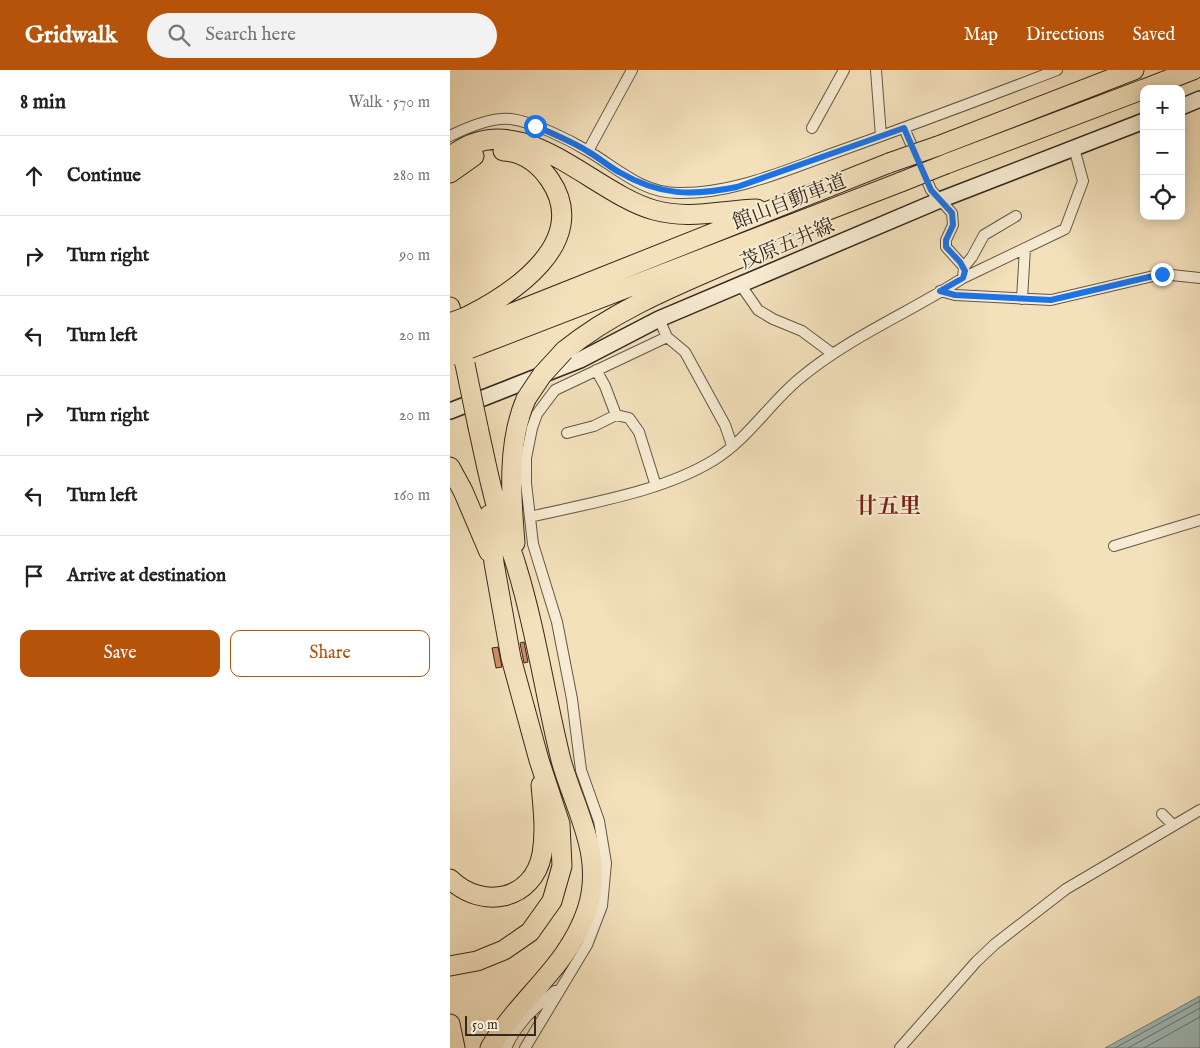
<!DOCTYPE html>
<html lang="en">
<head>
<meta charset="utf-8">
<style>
  :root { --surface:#fff; --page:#f2f2f2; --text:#202124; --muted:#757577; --line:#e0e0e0; --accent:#b45309 }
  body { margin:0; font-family:"IM FELL English","Noto Serif JP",serif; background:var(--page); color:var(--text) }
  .controls { position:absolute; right:15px; top:15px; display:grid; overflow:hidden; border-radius:10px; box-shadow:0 2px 12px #0003 }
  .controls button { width:45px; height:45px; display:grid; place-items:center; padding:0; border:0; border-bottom:1px solid var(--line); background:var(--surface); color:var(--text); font:25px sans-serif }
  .scale { position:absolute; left:15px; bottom:12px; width:71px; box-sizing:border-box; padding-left:5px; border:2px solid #35281e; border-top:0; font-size:14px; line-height:18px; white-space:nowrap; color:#35281e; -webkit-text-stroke:4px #f7ecd3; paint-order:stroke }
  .stop { position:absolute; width:15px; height:15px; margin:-11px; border:4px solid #1a73e8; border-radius:50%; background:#fff }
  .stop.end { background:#1a73e8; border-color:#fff; box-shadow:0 1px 5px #0008 }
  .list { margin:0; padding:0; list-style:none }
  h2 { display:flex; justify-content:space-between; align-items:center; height:65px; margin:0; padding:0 20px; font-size:21px }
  h2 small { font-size:16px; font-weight:400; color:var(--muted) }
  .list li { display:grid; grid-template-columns:32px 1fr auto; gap:15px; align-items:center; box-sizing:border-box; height:80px; padding:0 20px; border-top:1px solid var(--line) }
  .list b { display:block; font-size:19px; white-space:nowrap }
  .list em { font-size:16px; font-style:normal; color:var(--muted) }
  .actions { display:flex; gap:10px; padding:15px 20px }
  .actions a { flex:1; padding:11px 0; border:1px solid var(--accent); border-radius:10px; text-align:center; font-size:18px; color:var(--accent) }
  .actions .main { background:var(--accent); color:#fff }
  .icon { flex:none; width:28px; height:28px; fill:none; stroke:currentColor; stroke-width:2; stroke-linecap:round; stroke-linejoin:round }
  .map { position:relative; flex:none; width:750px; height:978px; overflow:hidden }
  header { display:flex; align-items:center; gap:30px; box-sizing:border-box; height:70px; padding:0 25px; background:var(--accent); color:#fff }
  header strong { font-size:24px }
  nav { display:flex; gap:28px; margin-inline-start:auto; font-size:18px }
  .search { width:350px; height:45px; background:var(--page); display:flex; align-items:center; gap:12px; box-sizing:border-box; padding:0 18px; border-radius:28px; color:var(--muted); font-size:19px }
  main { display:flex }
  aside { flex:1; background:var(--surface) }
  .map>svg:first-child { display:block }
</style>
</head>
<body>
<header>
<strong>Gridwalk</strong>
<div class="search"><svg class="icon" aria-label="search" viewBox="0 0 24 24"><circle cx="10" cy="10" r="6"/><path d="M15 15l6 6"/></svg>Search here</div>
<nav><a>Map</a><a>Directions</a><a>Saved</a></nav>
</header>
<main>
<aside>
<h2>8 min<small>Walk · 570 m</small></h2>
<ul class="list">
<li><svg class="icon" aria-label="ahead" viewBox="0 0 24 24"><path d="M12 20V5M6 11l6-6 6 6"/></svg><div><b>Continue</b></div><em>280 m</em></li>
<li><svg class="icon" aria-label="right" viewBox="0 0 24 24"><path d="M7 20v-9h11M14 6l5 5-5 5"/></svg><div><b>Turn right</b></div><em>90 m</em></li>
<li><svg class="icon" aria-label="left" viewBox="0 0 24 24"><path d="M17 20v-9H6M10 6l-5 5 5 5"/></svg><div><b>Turn left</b></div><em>20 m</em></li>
<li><svg class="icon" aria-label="right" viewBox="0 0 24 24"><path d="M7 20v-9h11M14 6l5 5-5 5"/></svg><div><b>Turn right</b></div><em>20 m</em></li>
<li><svg class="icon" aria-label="left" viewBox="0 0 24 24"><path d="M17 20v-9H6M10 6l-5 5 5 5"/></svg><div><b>Turn left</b></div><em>160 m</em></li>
<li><svg class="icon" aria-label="arrive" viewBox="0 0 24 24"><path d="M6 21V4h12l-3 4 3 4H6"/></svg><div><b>Arrive at destination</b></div></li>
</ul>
<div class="actions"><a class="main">Save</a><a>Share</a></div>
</aside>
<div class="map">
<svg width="750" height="978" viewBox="0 0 750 978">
  <rect width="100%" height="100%" fill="#f3e1bc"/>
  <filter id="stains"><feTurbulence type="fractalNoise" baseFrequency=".004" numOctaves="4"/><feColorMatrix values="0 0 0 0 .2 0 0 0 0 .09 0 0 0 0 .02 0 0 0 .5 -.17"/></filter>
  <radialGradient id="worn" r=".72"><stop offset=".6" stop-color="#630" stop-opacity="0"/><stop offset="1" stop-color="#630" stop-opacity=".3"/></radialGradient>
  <path fill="#9fbbba" stroke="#75807c" d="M750 926V978H655Z"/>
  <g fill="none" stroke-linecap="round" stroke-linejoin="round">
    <path stroke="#6a726c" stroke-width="1" d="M665 978 750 931
      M678 978 750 938
      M694 978 750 947"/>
  </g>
  <path fill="#d28c63" stroke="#35281e" d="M74 572 78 592 74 593 70 573Z
    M48 577 52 597 46 598 42 578Z"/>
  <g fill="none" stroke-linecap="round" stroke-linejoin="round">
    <defs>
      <path id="street" d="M426 0 431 66
        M362 58 394 0
        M0 66C18 57 41 47 61 49 83 52 118 69 138 81 167 98 192 123 228 123 282 124 331 102 381 84 457 57 532 29 607 0
        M138 81 182 0
        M514 197 522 187 534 165 566 146
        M513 208 615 159 633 111 624 78
        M290 214 308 240 323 249 352 261 383 284
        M490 221 505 225 601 230 712 204 750 208
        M572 229 575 178
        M209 249 217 267 235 282 275 355 282 375
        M146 300 155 316 166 345
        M117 363 144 356 166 345 179 348 189 362 206 416
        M80 447C139 433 212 422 264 390 298 369 319 334 349 309 399 267 459 243 513 208L514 197 496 177V170L503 155 502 143 481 120 454 58
        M664 476 750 450
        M712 744 722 754
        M56 978C67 953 84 938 105 921
        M75 978 137 875 152 836 156 793 149 751 131 700 122 629 107 552 83 474 76 413V388L82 358 87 344 105 320 217 267
        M450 978 526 892 545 874 616 819 750 740"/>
      <path id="secondary" d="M731 37 750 29
        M0 341 130 290 209 249 490 130 694 51"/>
      <path id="highway" d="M694 19 743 0
        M488 76 684 0
        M0 87C69 31 140 122 204 140 239 150 272 140 307 139
        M496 94 694 19
        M0 103 24 86
        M0 237 1 241
        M16 247C62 224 142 172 100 110 89 94 73 82 53 81
        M22 259 439 93
        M29 275 451 112
        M114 281C167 238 232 213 294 186
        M28 357C35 388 41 421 51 452 55 467 62 480 66 495 86 559 95 626 111 690 125 741 155 785 137 840 118 897 70 927 40 978
        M0 397 13 421 39 482
        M65 473C61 426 57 373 76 329
        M0 809C32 840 83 831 92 784 96 761 93 738 91 715
        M0 896 27 891 54 880 80 862 102 831 112 796 110 754 89 690 61 588 44 493 39 445
        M0 954 5 978"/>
    </defs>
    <use href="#street" stroke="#645646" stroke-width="12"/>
    <use href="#secondary" stroke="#35281e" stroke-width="18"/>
    <use href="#highway" stroke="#35281e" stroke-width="21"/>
    <use href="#street" stroke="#f7ecd3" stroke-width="10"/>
    <use href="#secondary" stroke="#f7ecd3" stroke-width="15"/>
    <use href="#highway" stroke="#f3e1bc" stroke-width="19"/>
    <defs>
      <path id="highway-bridge" d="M439 93 488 76
        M451 112 496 94
        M0 253 16 247
        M0 267 22 259
        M0 286 29 275
        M15 294 28 357
        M76 329 92 305 114 281"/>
    </defs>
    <use href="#highway-bridge" stroke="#35281e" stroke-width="21" stroke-linecap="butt"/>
    <use href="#highway-bridge" stroke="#f3e1bc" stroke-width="19"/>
  </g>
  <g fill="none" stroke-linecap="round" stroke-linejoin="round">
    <path stroke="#1a73e8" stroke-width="6" d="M85 56C103 64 121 71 137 81 148 87 158 96 169 102 210 126 242 126 287 117L454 58 481 120 502 143 503 155 496 170V177L510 192 515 201 513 208 490 221 505 225 601 230 712 204"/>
  </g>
  <g text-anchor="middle" stroke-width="4" stroke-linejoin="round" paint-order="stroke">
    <g font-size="20" fill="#35281e" stroke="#f7ecd3">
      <text transform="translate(339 131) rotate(-21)" y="7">館山自動車道</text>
      <text transform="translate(337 173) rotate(-23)" y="7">茂原五井線</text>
    </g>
    <g font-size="22" font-weight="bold" fill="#7a1f14" stroke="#f7ecd3">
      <text x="438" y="443">廿五里</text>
    </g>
  </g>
  <rect width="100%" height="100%" filter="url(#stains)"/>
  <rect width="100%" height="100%" fill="url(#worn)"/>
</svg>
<div class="controls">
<button>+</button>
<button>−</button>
<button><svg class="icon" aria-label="locate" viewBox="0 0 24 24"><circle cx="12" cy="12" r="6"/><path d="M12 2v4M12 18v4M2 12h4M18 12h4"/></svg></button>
</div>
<div class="scale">50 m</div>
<div class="stop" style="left:85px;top:56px"></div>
<div class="stop end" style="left:712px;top:204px"></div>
</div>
</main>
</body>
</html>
